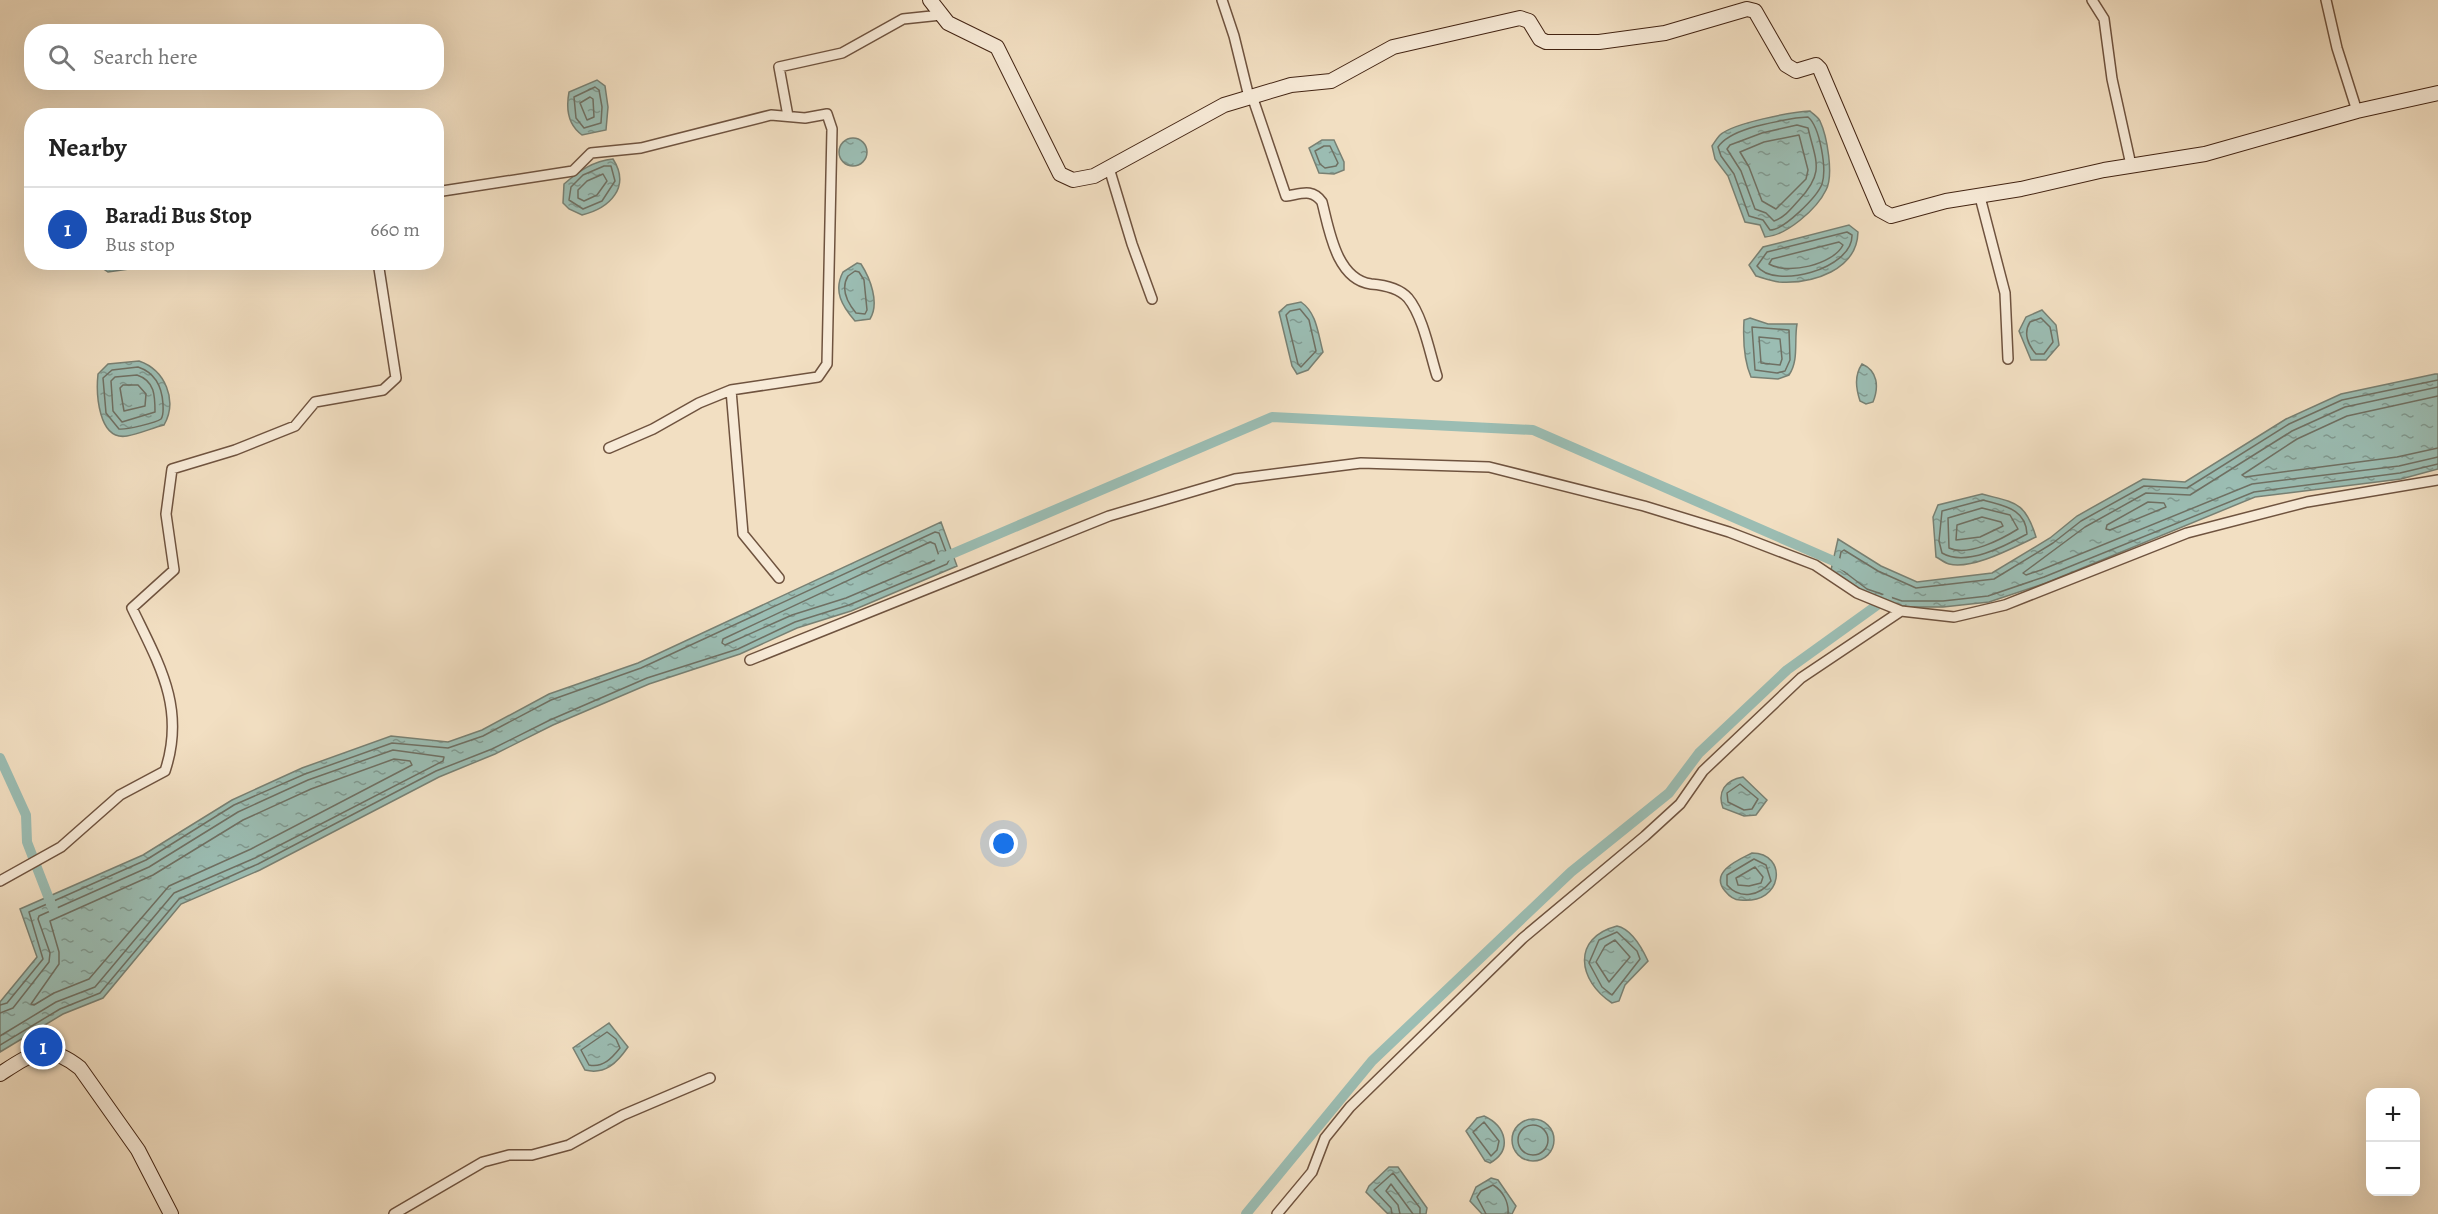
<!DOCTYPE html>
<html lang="en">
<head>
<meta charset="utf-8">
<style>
  :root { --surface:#fff; --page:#f6f6f6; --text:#222; --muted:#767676; --line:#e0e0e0; --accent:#0b8043 }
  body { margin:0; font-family:Alegreya,serif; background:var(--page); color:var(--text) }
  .controls { position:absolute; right:18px; bottom:18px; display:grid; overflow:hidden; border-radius:12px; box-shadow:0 6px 24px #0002 }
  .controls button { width:54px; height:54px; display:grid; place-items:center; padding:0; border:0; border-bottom:2px solid var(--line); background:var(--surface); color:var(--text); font:30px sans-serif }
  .you { position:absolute; left:1004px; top:844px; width:21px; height:21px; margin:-15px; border:4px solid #fff; border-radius:50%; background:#1a73e8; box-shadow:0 0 0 9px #1a73e833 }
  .badge { display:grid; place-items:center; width:39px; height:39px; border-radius:50%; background:var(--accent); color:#fff; font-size:20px; font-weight:700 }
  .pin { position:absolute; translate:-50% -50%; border:3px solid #fff; box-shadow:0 2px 6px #0006 }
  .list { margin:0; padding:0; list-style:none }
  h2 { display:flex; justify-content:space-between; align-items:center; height:78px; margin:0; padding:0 24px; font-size:26px }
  h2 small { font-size:20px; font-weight:400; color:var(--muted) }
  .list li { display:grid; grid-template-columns:39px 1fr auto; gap:18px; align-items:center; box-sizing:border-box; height:84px; padding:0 24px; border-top:2px solid var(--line) }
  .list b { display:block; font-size:22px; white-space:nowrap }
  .list p { margin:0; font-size:20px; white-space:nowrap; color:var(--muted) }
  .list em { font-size:20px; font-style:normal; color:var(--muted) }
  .icon { flex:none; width:33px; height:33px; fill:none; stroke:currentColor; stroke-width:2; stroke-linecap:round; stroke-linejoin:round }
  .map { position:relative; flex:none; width:2438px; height:1214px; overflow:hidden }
  .search { position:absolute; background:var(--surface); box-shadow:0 6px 24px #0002; left:24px; top:24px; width:420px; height:66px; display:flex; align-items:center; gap:15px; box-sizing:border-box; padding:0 21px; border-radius:24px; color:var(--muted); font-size:22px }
  .panel { position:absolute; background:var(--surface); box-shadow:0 6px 24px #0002; left:24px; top:108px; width:420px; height:162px; border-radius:24px }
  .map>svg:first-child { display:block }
</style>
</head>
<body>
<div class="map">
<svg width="2438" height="1214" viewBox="0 0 2438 1214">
  <defs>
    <pattern id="water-ripples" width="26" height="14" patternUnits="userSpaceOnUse" patternTransform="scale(1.5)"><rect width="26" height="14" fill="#9bbdb3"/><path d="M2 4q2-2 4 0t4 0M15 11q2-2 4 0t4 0" fill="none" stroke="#809990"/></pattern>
  </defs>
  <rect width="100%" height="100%" fill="#f2dfc2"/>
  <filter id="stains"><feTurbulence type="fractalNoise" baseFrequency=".00333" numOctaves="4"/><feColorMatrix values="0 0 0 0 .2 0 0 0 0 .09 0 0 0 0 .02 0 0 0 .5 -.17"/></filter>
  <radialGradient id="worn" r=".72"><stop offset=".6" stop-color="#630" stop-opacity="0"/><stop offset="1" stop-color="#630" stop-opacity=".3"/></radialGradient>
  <path fill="url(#water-ripples)" stroke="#788073" stroke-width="1.5" d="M597 80 605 86 608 107 606 130 582 135C568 125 566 108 569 92Z
    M1810 111C1813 114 1818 117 1820 121 1827 136 1834 175 1826 190 1817 209 1786 236 1765 237L1760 225 1745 222 1728 176 1715 159 1712 146C1714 143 1717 138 1720 135 1733 123 1792 112 1810 111Z
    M839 152a14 14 0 1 1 28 0a14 14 0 1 1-28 0Z
    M1322 140H1334L1344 162V170L1334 174 1319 173 1309 148Z
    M613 159C631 187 610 208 582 215L569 209 563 203 564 184C579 171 593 161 613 159Z
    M1849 225 1858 232C1857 270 1813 284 1779 282 1772 281 1763 278 1756 276L1749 265 1763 247Z
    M103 262H145V263L143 267 108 272 102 268Z
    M857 263 861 264C870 278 880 303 870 319L855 321C842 306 833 291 843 272Z
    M1301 302C1317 313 1318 334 1323 352L1308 370 1297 374 1292 366 1279 312 1287 305Z
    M2042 310 2056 325 2059 345 2046 360H2031L2019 331 2026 317Z
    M1750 318 1768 324H1797C1794 341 1799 361 1789 375L1778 379 1751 377C1744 361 1743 338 1744 320Z
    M139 361C165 370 178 400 164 425 152 428 139 434 127 436 98 441 96 393 98 374L108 364Z
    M1862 364C1878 371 1879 387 1873 402L1866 404 1860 401C1856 388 1854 376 1862 364Z
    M2435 374H2438V469L2401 479 2255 497 2046 583 1989 602 1943 607H1901L1864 595 1831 570 1838 539 1881 566 1917 582 1992 573 2050 538 2077 516 2143 479 2185 482 2286 419 2341 394Z
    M1982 494C2015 503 2025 501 2036 537 2014 547 1973 570 1949 564 1945 563 1940 559 1936 557L1933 517 1938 505Z
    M941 522 957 566 851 611 797 628 740 654 649 684 553 725 495 754 439 777 260 870 181 904 103 998 63 1014 0 1052V1002L37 957 20 909 143 855 232 800 302 768 391 736 448 742 482 730 549 694 638 663Z
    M1743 777 1767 800 1756 815 1744 816 1723 808C1717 792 1725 780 1743 777Z
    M1752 853C1788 853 1784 905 1740 900 1734 900 1729 896 1725 891 1709 872 1738 860 1752 853Z
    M1617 926C1631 929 1642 948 1648 961L1625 985 1619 1001 1612 1003C1578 981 1571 938 1617 926Z
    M609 1023 628 1047C617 1063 605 1075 585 1070L573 1048Z
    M1484 1116C1506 1126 1513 1150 1490 1163L1485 1161 1466 1131 1477 1118Z
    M1512 1140a21 21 0 1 1 42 0a21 21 0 1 1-42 0Z
    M1389 1167H1398L1427 1208 1426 1214H1388L1366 1192 1369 1186Z
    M1491 1178 1498 1180 1516 1206 1512 1214H1482L1470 1201 1476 1187Z"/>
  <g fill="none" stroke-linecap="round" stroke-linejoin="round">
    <path stroke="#6f7063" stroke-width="1.5" d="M595 87 599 90 602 107 601 123 584 128 576 118 574 97Z
      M590 97 593 99 594 117 587 120 580 103Z
      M1796 118 1808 117C1820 127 1827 169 1822 184 1817 197 1784 230 1770 230L1763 220 1749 216 1734 174 1721 156 1718 147C1731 128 1775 122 1796 118Z
      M1797 125 1808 128C1816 162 1825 172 1799 200 1791 209 1785 217 1774 221L1766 213 1755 209 1741 171 1727 149 1730 145 1762 133Z
      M1799 135 1808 170 1806 179 1776 209 1762 201 1749 167 1740 152 1764 142Z
      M1324 146H1330L1338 163 1336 166 1325 168 1320 164 1315 151Z
      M604 166H611L615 181 602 201 583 209 569 200 571 187 583 175Z
      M603 174 607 181 597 195 584 201 578 198V190L587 181Z
      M1847 232 1852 235C1853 269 1774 290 1757 266L1767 252Z
      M1839 242 1843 245C1833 265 1787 275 1769 264L1772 259Z
      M855 271 859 272 864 280 867 310 865 314 856 313C847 302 840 289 848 276Z
      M1300 309 1309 320 1316 351 1301 367 1298 364 1286 315 1290 311Z
      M2041 318 2050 327 2053 342 2044 354H2036C2028 345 2023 333 2030 322Z
      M1752 327 1789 330 1790 360 1785 371 1777 373 1755 370Z
      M1759 337 1780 339 1782 359 1780 365 1761 363Z
      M138 367C156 373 162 387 163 404 163 409 164 415 161 419 156 423 125 430 119 429L106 413 103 378 112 370Z
      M137 375C155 381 155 396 155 412L122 422 113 411 111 381 115 377Z
      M2438 380 2342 400 2289 424 2187 488 2144 486 2081 521 2053 543 1994 579 1916 588 1878 571 1844 550 1841 552 1838 567 1867 589 1902 601H1943L1988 596 2044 577 2254 492 2400 473 2438 464
      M123 385H138L146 394 145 406 124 411 120 388Z
      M2438 387 2345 407 2292 431 2190 495 2146 493 2085 527 2023 573 2026 575 2041 570 2252 484 2399 466 2438 457
      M2438 396 2347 416 2297 439 2242 475 2245 477 2397 457 2438 448
      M1983 500C2003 506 2026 508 2027 534 2005 546 1966 567 1942 553L1939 541 1942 511Z
      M2148 502 2164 503 2166 507 2110 530 2106 529 2107 525Z
      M1982 508 2010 515 2018 529C2002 539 1968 557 1949 548L1948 518Z
      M1982 517 2001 522 2003 526 1980 537 1956 540 1957 525Z
      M930 542 935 544 939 556 938 559 846 598 792 615 725 645 722 643 723 639Z
      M394 759 410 761 412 765 251 849 169 886 89 979 54 993 34 1005 31 1004 59 964V952L50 921 153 875 243 820 311 789Z
      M1740 784 1758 799 1752 809 1744 810 1728 802 1727 793Z
      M1754 859 1766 865 1771 881C1760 896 1740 900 1727 885V875Z
      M1755 867 1763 877 1761 883 1749 886 1738 885 1736 878Z
      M1617 932 1637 951 1640 959 1612 995 1602 987 1589 963 1599 940Z
      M1615 940 1630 957 1609 982 1596 962 1605 946Z
      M0 1005 7 1003 43 959 29 912 146 860 234 805 305 774 392 743 448 748 483 736 551 700 641 668 935 532 939 533 949 560 947 564 849 605 795 622 738 649 647 678 550 720 492 749 436 771 258 864 179 899 100 993 60 1009 0 1045
      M0 1013 13 1008 49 962 50 953 38 919 39 916 149 867 238 812 308 780 393 750 444 757 443 761 255 858 174 893 95 987 56 1002 0 1036
      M607 1032 616 1039 620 1048C612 1058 603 1068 589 1065L581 1050Z
      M1484 1122 1499 1141 1497 1150 1491 1156 1473 1132Z
      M1518 1140a15 15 0 1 1 30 0a15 15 0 1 1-30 0Z
      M1392 1214 1391 1208 1374 1190 1393 1173 1420 1208V1214
      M1400 1214 1398 1205 1386 1191 1391 1184 1413 1214
      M1486 1214 1477 1197 1481 1191 1493 1185C1503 1191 1509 1202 1508 1214"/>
    <path stroke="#9bbdb3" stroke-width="10" d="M940 559 1272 417 1533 430 1845 566
      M0 758 26 815 27 842 53 909
      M1246 1214 1372 1061 1571 872 1669 793 1699 753 1787 670 1887 598"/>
    <defs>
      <path id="street" d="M1222 0 1234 36 1249 97
        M2092 0 2104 19 2112 79 2131 165
        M2326 0 2337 48 2357 111
        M1252 96 1286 196C1301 194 1312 188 1322 202 1329 229 1336 279 1371 284 1384 285 1399 288 1408 298 1423 316 1430 354 1437 376
        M788 116 779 67 842 53 903 19 941 15
        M1109 168 1132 244 1152 299
        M436 192 573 171 591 153 641 148 771 115 805 118 827 114 832 129 827 364 818 377 731 390 743 534 779 578
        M1980 197 2005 293 2008 359
        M609 448 653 429 699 403 731 390
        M750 660 1109 516 1235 479 1361 463 1489 467 1644 506 1729 532 1815 565 1857 593 1901 611
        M0 881 61 847 120 795 165 771C186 708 159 664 132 608L174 570 166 514 172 469 235 450 295 426 315 402 383 390 396 378 378 262
        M394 1214 483 1162 509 1155H532L569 1145 623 1115 710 1078
        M1277 1214 1312 1172 1325 1138 1350 1107 1523 938 1645 836 1680 804 1703 771 1801 678 1901 611 1954 617 2005 605 2187 533 2307 502 2438 480"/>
      <path id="secondary" d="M930 0 948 23 997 47 1060 174 1073 180 1094 176 1224 105 1291 85 1331 81 1393 47 1520 18 1529 21 1540 39 1546 42H1599L1665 33 1747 9 1755 11 1786 65 1796 71 1816 65 1820 69 1880 210 1891 216 1946 201 2021 189 2104 170 2205 154 2357 111 2438 93
        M0 1074C31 1054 47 1041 80 1068L138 1150 171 1214"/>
    </defs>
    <use href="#street" stroke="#6f533f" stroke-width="12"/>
    <use href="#secondary" stroke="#432413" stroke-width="16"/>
    <use href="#street" stroke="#f7ead7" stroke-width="9"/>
    <use href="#secondary" stroke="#f7ead7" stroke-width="14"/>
  </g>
  <rect width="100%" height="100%" filter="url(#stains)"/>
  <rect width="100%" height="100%" fill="url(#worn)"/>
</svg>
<div class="controls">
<button>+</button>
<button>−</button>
</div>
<div class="you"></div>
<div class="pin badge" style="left:43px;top:1047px;background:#1a4fb4">1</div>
<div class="search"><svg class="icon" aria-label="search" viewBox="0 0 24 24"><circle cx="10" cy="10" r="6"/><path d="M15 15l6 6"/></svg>Search here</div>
<section class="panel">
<h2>Nearby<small></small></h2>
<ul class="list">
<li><span class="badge" style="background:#1a4fb4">1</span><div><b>Baradi Bus Stop</b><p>Bus stop</p></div><em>660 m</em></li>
</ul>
</section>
</div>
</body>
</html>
